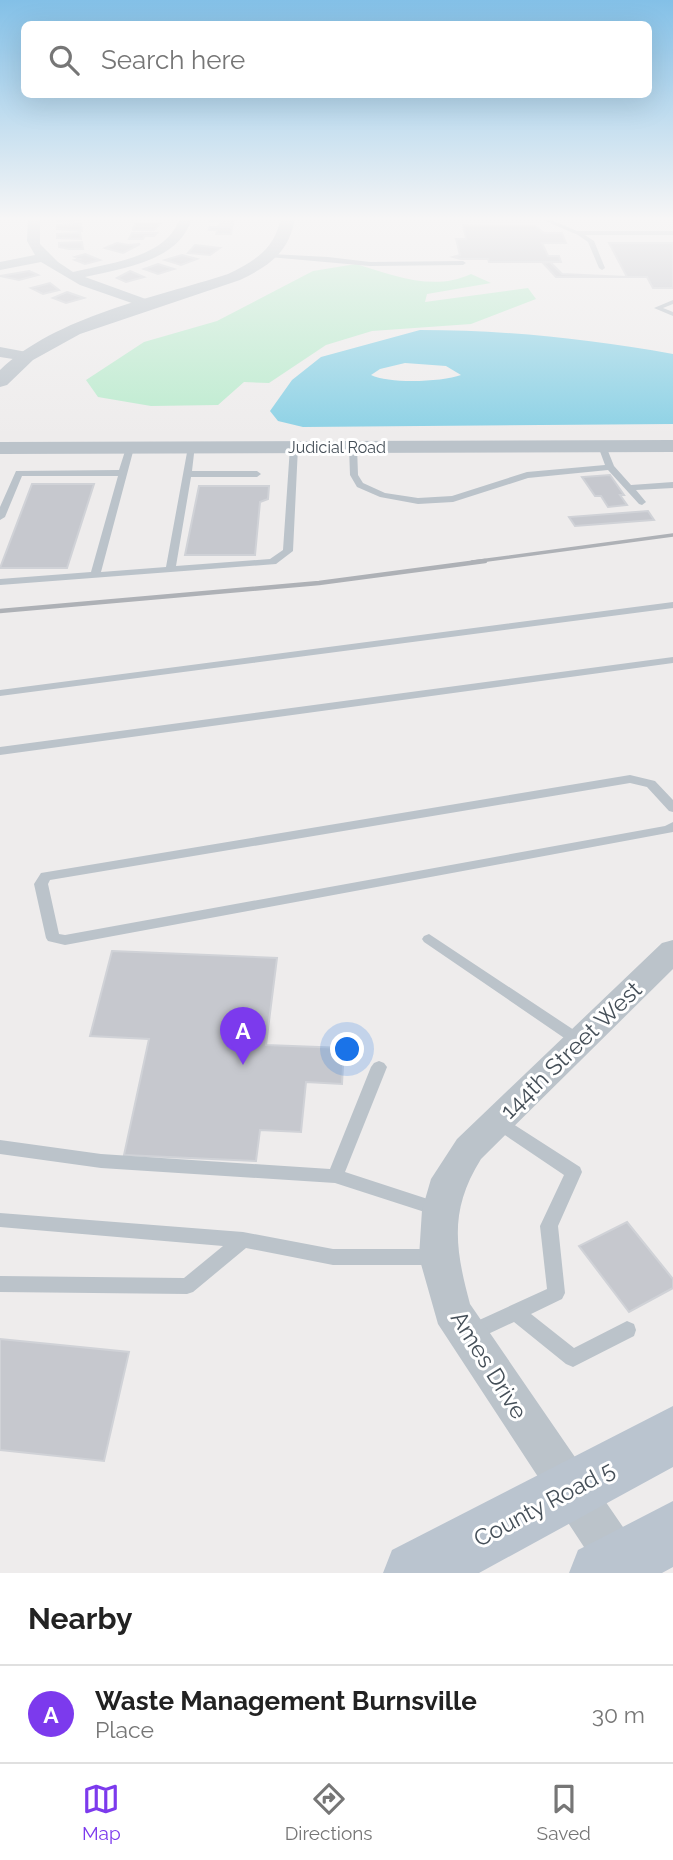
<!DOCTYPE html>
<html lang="en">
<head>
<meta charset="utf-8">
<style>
  :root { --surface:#fff; --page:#f6f6f6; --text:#222; --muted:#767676; --line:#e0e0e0; --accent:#7c3aed }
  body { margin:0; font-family:Raleway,sans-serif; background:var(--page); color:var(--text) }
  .you { position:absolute; left:348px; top:1050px; width:24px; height:24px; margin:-18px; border:5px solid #fff; border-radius:50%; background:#1a73e8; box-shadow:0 0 0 10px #1a73e833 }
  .badge { display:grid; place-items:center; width:46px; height:46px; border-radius:50%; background:var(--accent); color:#fff; font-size:23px; font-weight:700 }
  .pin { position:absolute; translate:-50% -58px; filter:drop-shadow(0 2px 4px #0008) }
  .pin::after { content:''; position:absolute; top:37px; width:24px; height:21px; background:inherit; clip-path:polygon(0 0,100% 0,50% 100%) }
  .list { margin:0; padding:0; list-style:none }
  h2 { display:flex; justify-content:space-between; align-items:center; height:91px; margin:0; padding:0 28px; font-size:30px }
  h2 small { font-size:23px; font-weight:400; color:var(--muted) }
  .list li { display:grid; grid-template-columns:46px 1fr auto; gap:21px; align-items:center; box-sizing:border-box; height:98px; padding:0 28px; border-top:2px solid var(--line) }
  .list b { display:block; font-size:26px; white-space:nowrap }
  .list p { margin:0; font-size:23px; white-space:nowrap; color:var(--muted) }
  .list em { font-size:23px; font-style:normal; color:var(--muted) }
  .icon { flex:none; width:38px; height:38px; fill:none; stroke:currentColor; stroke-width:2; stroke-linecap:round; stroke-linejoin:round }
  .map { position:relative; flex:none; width:673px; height:1573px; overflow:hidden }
  .search { position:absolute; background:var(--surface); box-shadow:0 7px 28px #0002; left:21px; right:21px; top:21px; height:77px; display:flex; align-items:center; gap:18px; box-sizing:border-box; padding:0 24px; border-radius:10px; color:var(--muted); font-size:26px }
  .sheet { height:189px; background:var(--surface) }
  nav { display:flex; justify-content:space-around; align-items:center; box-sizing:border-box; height:98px; border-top:2px solid var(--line); background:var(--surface); font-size:19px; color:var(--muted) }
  nav a { display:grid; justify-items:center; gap:4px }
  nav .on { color:var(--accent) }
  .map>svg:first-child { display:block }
</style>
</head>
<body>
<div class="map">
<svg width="673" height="1573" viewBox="0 0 673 1573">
  <rect width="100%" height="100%" fill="#eeecec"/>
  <path fill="#bbebce" d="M356 264C393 275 433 292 471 274L491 283 427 294 425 302 528 288 536 299 471 324 372 331 326 345 269 383 244 382 218 405 151 406 98 397 86 380 144 342 217 321 313 271Z"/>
  <path fill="#8bd1e5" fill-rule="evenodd" d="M420 330C506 330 588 339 673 354V424L303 427 278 421 270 411 292 380 321 357ZM405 363 446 366 461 375C442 382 389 384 371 375L380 369Z"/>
  <path fill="#c6c8ce" stroke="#d0d2d7" stroke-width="2" d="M58 217H89V218L68 222 58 221Z
    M212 218 221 219H235L233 225H219L220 222H210Z
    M135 223H161L154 230H133Z
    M81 224 82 231 57 229V225Z
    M463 225 535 226 544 233H562L566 243H542L548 256H559L561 262H489L488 259H461L453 257 460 255 456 239H466Z
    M210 227H232L231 234H216L217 230H209Z
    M80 233 81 239 57 238V234Z
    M132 233H157L154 236H145L143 239H129Z
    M82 242 83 249H69L59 247V243Z
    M117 243 128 245 140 244 123 253 105 248Z
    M609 243H673V288H653L647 277H627Z
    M195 245 220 248 210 255 188 253Z
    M85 254 100 260 85 264 75 260 80 259 75 257Z
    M182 255 197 259 181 265 165 260Z
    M550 262 562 274 627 277H556L543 263Z
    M158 264 174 269 158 274 144 269Z
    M29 271 38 275 19 280 0 276Z
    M130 271 144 277 126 282 117 278Z
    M50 283 59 290 43 294 31 288Z
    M67 292 84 298 66 303 53 298Z
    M610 475 624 495H620L627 505 608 507 601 496H595L582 477Z
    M32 484H94L67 568H0Z
    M199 486H269L268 499 260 502 255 555H185Z
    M648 511 654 520 575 526 569 517Z
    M112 951 277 958 266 1045 344 1048 342 1084 306 1082 301 1132 260 1130 256 1161 124 1155 149 1039 90 1036Z
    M627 1222 673 1279V1288L629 1312 579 1246Z
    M0 1339 129 1352 104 1461 0 1450Z"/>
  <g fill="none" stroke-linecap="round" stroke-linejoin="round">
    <path fill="#bbc3ca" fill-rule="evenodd" d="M536 217H544L577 231H673V235H585L594 241 605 268 602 270 599 268 588 242 578 235Z
      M271 254 328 257 370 262 463 261 466 263 463 265 370 266 269 257Z
      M673 300V304L663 308 673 312V316L654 308Z
      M602 443 606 446 614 466 631 485 673 482V488L636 490 646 502 642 505 639 504 608 470 528 478 453 502 418 504 380 497 357 487 350 475 349 447 353 444 357 447 358 475 363 483 385 493 418 498 452 496 527 472 605 465 598 446Z
      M294 444 298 447 293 551 276 564 0 585V579L91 572 118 476H22L5 517 0 520V507L16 471 119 470 126 448 133 446 134 448 101 572 166 567 188 447 195 445 192 471H257L261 474 257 477H191L176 566 270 559 283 550 290 447Z
      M673 602V608L0 696V690Z
      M673 657V663L0 755V747Z
      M630 775 655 781 673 800V812L669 811 647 787 630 783 50 880 48 884 59 934 65 935 665 826 673 822V832L65 945 48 941 46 938 34 884 41 873Z
      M429 934 583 1036 586 1040 583 1044 578 1046 573 1044 424 942 422 939 424 936Z
      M379 1061 384 1063 387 1067 345 1172 443 1204 446 1209 443 1214 437 1216 335 1183 101 1168 0 1154V1140L101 1154 330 1169 371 1067 374 1063Z
      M499 1115 580 1167 582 1172 558 1226 565 1293 562 1299 531 1314 574 1348 627 1321 634 1324 636 1330 634 1336 573 1367 566 1364 514 1322 471 1342 464 1339 462 1333 464 1327 547 1289 540 1226 564 1175 493 1127 491 1122 493 1117Z
      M0 1213 243 1232 333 1249H434L440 1251 443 1257 440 1263 434 1265H333L246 1248 193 1292 187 1294 0 1292V1276L184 1278 223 1246 0 1227Z"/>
    <path fill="#bbc3ca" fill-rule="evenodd" d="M28 217H40V244L58 262 73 272C109 263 168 258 180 217H192C181 261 123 268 85 277L154 302 156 305 149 309 80 285 41 262 0 270V262L35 255 27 241Z
      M0 347 32 353 34 356 26 361 0 357Z
      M673 940V969L481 1159C449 1210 455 1248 470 1304L636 1546 643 1562 638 1573H601L438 1324 419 1257 422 1210 431 1179 457 1139 662 943Z"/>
    <path fill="#bbc3ca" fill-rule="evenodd" d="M281 217H295C290 252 269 266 240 280L80 334 33 360 7 385 0 387V370C57 316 154 298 228 274 256 260 275 249 281 217Z
      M673 440V452L0 454V442Z"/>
    <path fill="#bac4cf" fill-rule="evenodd" d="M673 1406V1467L479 1573H383L392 1550Z
      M673 1501V1567L662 1573H569L578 1550Z"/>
    <path stroke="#aeb1b6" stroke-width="3.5" d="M472 562 673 535"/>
    <path stroke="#aeb1b6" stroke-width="4.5" d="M0 611 319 583 485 561"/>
  </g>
  <linearGradient id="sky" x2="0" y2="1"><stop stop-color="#83c0e7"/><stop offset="0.5" stop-color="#f7f6f6"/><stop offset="1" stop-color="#f7f6f6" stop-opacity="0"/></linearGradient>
  <rect width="673" height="437" fill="url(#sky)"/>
  <g text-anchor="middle" stroke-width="6" stroke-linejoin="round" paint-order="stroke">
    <g font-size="16" fill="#454f58" stroke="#fff">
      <text x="337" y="453">Judicial Road</text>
    </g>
    <g font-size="23" fill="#454f58" stroke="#fff">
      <text transform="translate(571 1050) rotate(-44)" y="8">144th Street West</text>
      <text transform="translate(489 1365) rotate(58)" y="8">Ames Drive</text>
      <text transform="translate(544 1504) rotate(-28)" y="8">County Road 5</text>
    </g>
  </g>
</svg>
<div class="you"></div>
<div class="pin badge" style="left:243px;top:1065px">A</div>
<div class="search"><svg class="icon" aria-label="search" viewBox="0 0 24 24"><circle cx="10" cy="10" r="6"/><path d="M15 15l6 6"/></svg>Search here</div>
</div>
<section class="sheet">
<h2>Nearby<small></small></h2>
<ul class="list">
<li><span class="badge">A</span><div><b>Waste Management Burnsville</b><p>Place</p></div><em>30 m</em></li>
</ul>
</section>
<nav>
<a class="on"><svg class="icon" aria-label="map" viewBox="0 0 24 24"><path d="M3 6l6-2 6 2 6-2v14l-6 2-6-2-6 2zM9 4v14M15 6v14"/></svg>Map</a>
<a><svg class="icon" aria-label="directions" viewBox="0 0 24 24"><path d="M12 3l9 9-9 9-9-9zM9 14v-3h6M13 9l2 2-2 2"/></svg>Directions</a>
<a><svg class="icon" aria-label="saved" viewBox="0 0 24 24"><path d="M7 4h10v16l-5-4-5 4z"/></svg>Saved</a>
</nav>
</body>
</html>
